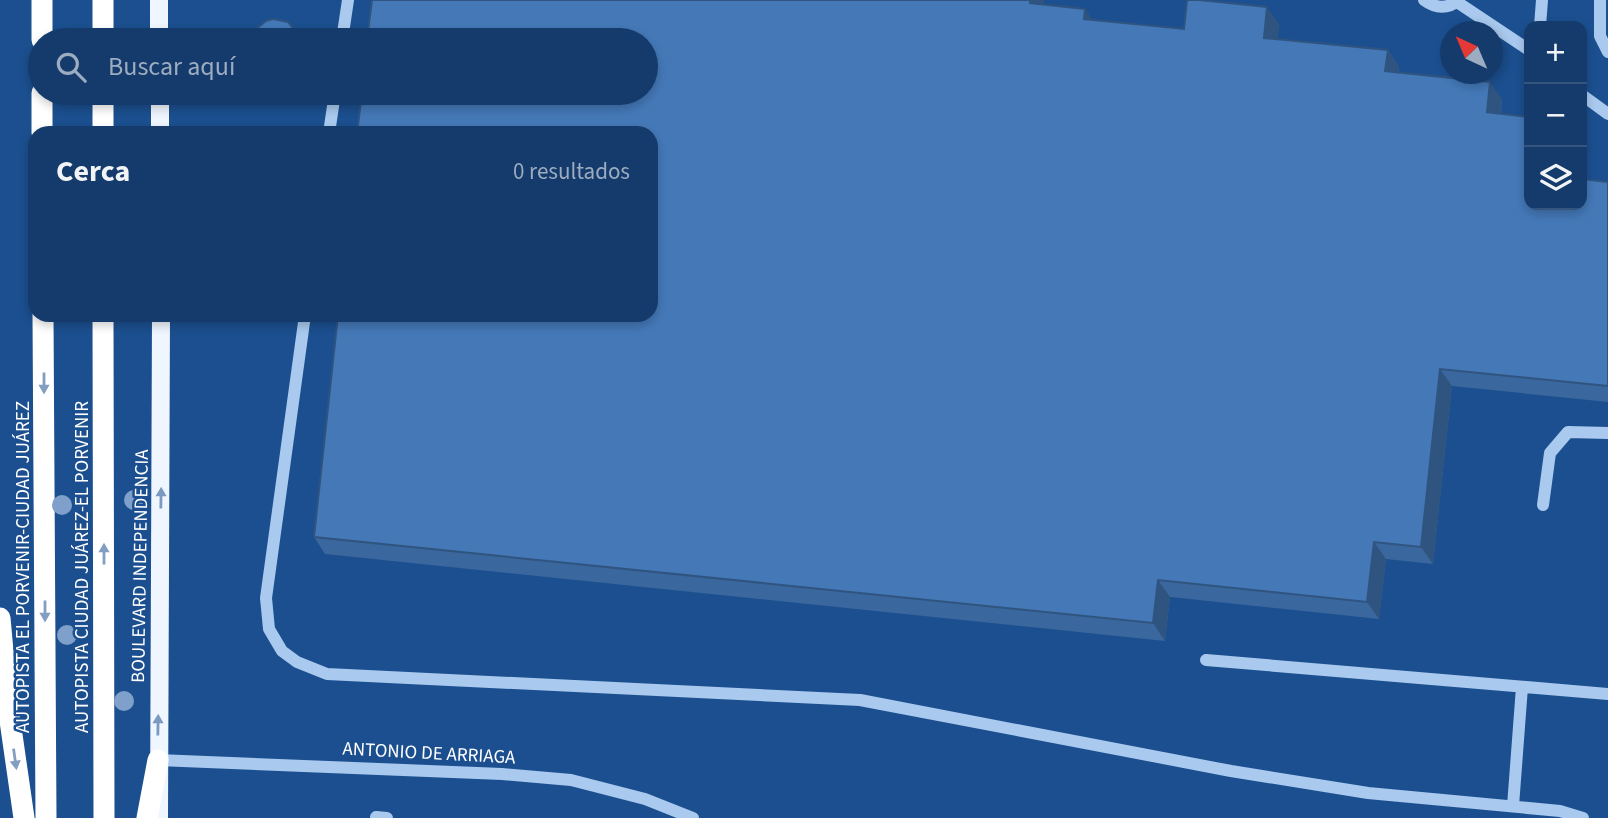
<!DOCTYPE html>
<html lang="es">
<head>
<meta charset="utf-8">
<style>
  :root { --surface:#143b6b; --page:#1d4271; --text:#f1f3f6; --muted:#9dadc1; --line:#33557e }
  body { margin:0; font-family:"Source Sans 3",sans-serif; background:var(--page); color:var(--text) }
  .controls { position:absolute; right:21px; top:21px; display:grid; overflow:hidden; border-radius:14px; box-shadow:0 4px 10px #0003 }
  .controls button { width:63px; height:63px; display:grid; place-items:center; padding:0; border:0; border-bottom:2px solid var(--line); background:var(--surface); color:var(--text); font:35px sans-serif }
  .compass { position:absolute; left:1440px; top:21px; width:63px; height:63px; border-radius:50%; background:var(--surface); box-shadow:0 4px 10px #0003; rotate:316deg }
  .list { margin:0; padding:0; list-style:none }
  h2 { display:flex; justify-content:space-between; align-items:center; height:91px; margin:0; padding:0 28px; font-size:30px }
  h2 small { font-size:23px; font-weight:400; color:var(--muted) }
  .icon { flex:none; width:38px; height:38px; fill:none; stroke:currentColor; stroke-width:2; stroke-linecap:round; stroke-linejoin:round }
  .map { position:relative; flex:none; width:1608px; height:818px; overflow:hidden }
  .search { position:absolute; background:var(--surface); box-shadow:0 4px 10px #0003; left:28px; top:28px; width:630px; height:77px; display:flex; align-items:center; gap:18px; box-sizing:border-box; padding:0 24px; border-radius:38px; color:var(--muted); font-size:26px }
  .panel { position:absolute; background:var(--surface); box-shadow:0 4px 10px #0003; left:28px; top:126px; width:630px; height:196px; border-radius:21px }
  .map>svg:first-child { display:block }
</style>
</head>
<body>
<div class="map">
<svg width="1608" height="818" viewBox="0 0 1608 818">
  <rect width="100%" height="100%" fill="#1b4f8f"/>
  <g fill="none" stroke-linecap="round" stroke-linejoin="round">
    <path stroke="#a9c9ee" stroke-width="12" d="M1424 0C1436 9 1448 9 1459 0
      M1600 0V36L1608 52
      M1457 2 1529 50
      M1540 26 1542 0
      M342 40 348 0
      M1582 95 1608 114
      M329 133 335 93
      M305 315 266 598 269 629 282 651 297 662 327 674 860 700 1231 771 1368 793 1560 811 1583 818
      M1543 505 1550 453 1568 432 1608 433
      M1206 660 1608 694
      M158 760 502 774 571 780 645 799 693 818
      M1513 806 1522 687
      M376 817 387 818"/>
    <path stroke="#f0f6ff" stroke-width="18" d="M159 0V40
      M160 93V133
      M159 818 161 315"/>
    <path stroke="#fff" stroke-width="21" d="M42 0V40
      M103 0V40
      M42 93V133
      M103 93V133
      M43 315 46 818
      M103 315 104 818
      M0 618 8 707 24 818
      M147 818 158 760"/>
  </g>
  <g fill="#7ea0ca">
    <circle cx="134" cy="500" r="10"/>
    <circle cx="62" cy="505" r="10"/>
    <circle cx="67" cy="635" r="10"/>
    <circle cx="124" cy="701" r="10"/>
  </g>
  <path fill="#3a679d" d="M1043 4 1092 20 1184 29 1279 24 1277 39 1388 50 1399 67V72L1502 99 1501 114 1529 205 1608 182V402L1452 386 1433 564 1386 559 1379 619 1170 597 1165 641 325 554 314 537Z"/>
  <path fill="#305480" d="M1030 0H1044L1042 20 1030 3Z
    M1267 7 1279 24 1276 55 1264 38Z
    M1085 9 1097 26 1084 19Z
    M1388 50 1399 67 1397 88 1385 71Z
    M1490 82 1502 99 1499 129 1487 112Z
    M1440 369 1452 386 1433 564 1421 547Z
    M1374 542 1386 559 1379 619 1367 602Z
    M1158 580 1170 597 1165 641 1153 623Z"/>
  <path fill="#4478b7" stroke="#305480" stroke-width="2" d="M372 0H1030V3L1085 9 1084 19 1184 29 1187 0H1199L1267 7 1264 38 1388 50 1385 71 1490 82 1487 112 1529 117V205H1582V179L1608 182V386L1440 369 1421 547 1374 542 1367 602 1158 580 1153 623 314 537 338 315H651V133H357L362 93H646V40H367Z
    M273 19 288 22 297 34 299 40H252L255 30 266 21Z"/>
  <defs><path id="oneway-solid" d="M-6-.8H1V-3.2L6.5 0L1 3.2V.8H-6Z" transform="scale(1.75)"/></defs>
  <g fill="#829ec1">
    <use href="#oneway-solid" transform="translate(44 383) rotate(90)"/>
    <use href="#oneway-solid" transform="translate(104 554) rotate(-90)"/>
    <use href="#oneway-solid" transform="translate(45 611) rotate(90)"/>
    <use href="#oneway-solid" transform="translate(15 759) rotate(82)"/>
  </g>
  <g fill="#7b9ac1">
    <use href="#oneway-solid" transform="translate(161 498) rotate(-89)"/>
    <use href="#oneway-solid" transform="translate(158 725) rotate(-89)"/>
  </g>
  <g text-anchor="middle" stroke-width="5" stroke-linejoin="round" paint-order="stroke">
    <g font-size="19" fill="#fff" stroke="#1b4f8f">
      <text transform="translate(139 566) rotate(-89)" y="7">BOULEVARD INDEPENDENCIA</text>
      <text transform="translate(22 567) rotate(-90)" y="7">AUTOPISTA EL PORVENIR-CIUDAD JUÁREZ</text>
      <text transform="translate(81 567) rotate(-90)" y="7">AUTOPISTA CIUDAD JUÁREZ-EL PORVENIR</text>
      <text transform="translate(429 752) rotate(3)" y="7">ANTONIO DE ARRIAGA</text>
    </g>
  </g>
</svg>
<div class="controls">
<button>+</button>
<button>−</button>
<button><svg class="icon" aria-label="layers" viewBox="0 0 24 24"><path d="M12 4l9 5-9 5-9-5zM3 14l9 5 9-5"/></svg></button>
</div>
<svg class="compass" viewBox="-18 -18 36 36"><path d="M0-13l5 13h-10z" fill="#e53935"/><path d="M0 13l5-13h-10z" fill="#9dadc1"/></svg>
<div class="search"><svg class="icon" aria-label="search" viewBox="0 0 24 24"><circle cx="10" cy="10" r="6"/><path d="M15 15l6 6"/></svg>Buscar aquí</div>
<section class="panel">
<h2>Cerca<small>0 resultados</small></h2>
<ul class="list">
</ul>
</section>
</div>
</body>
</html>
